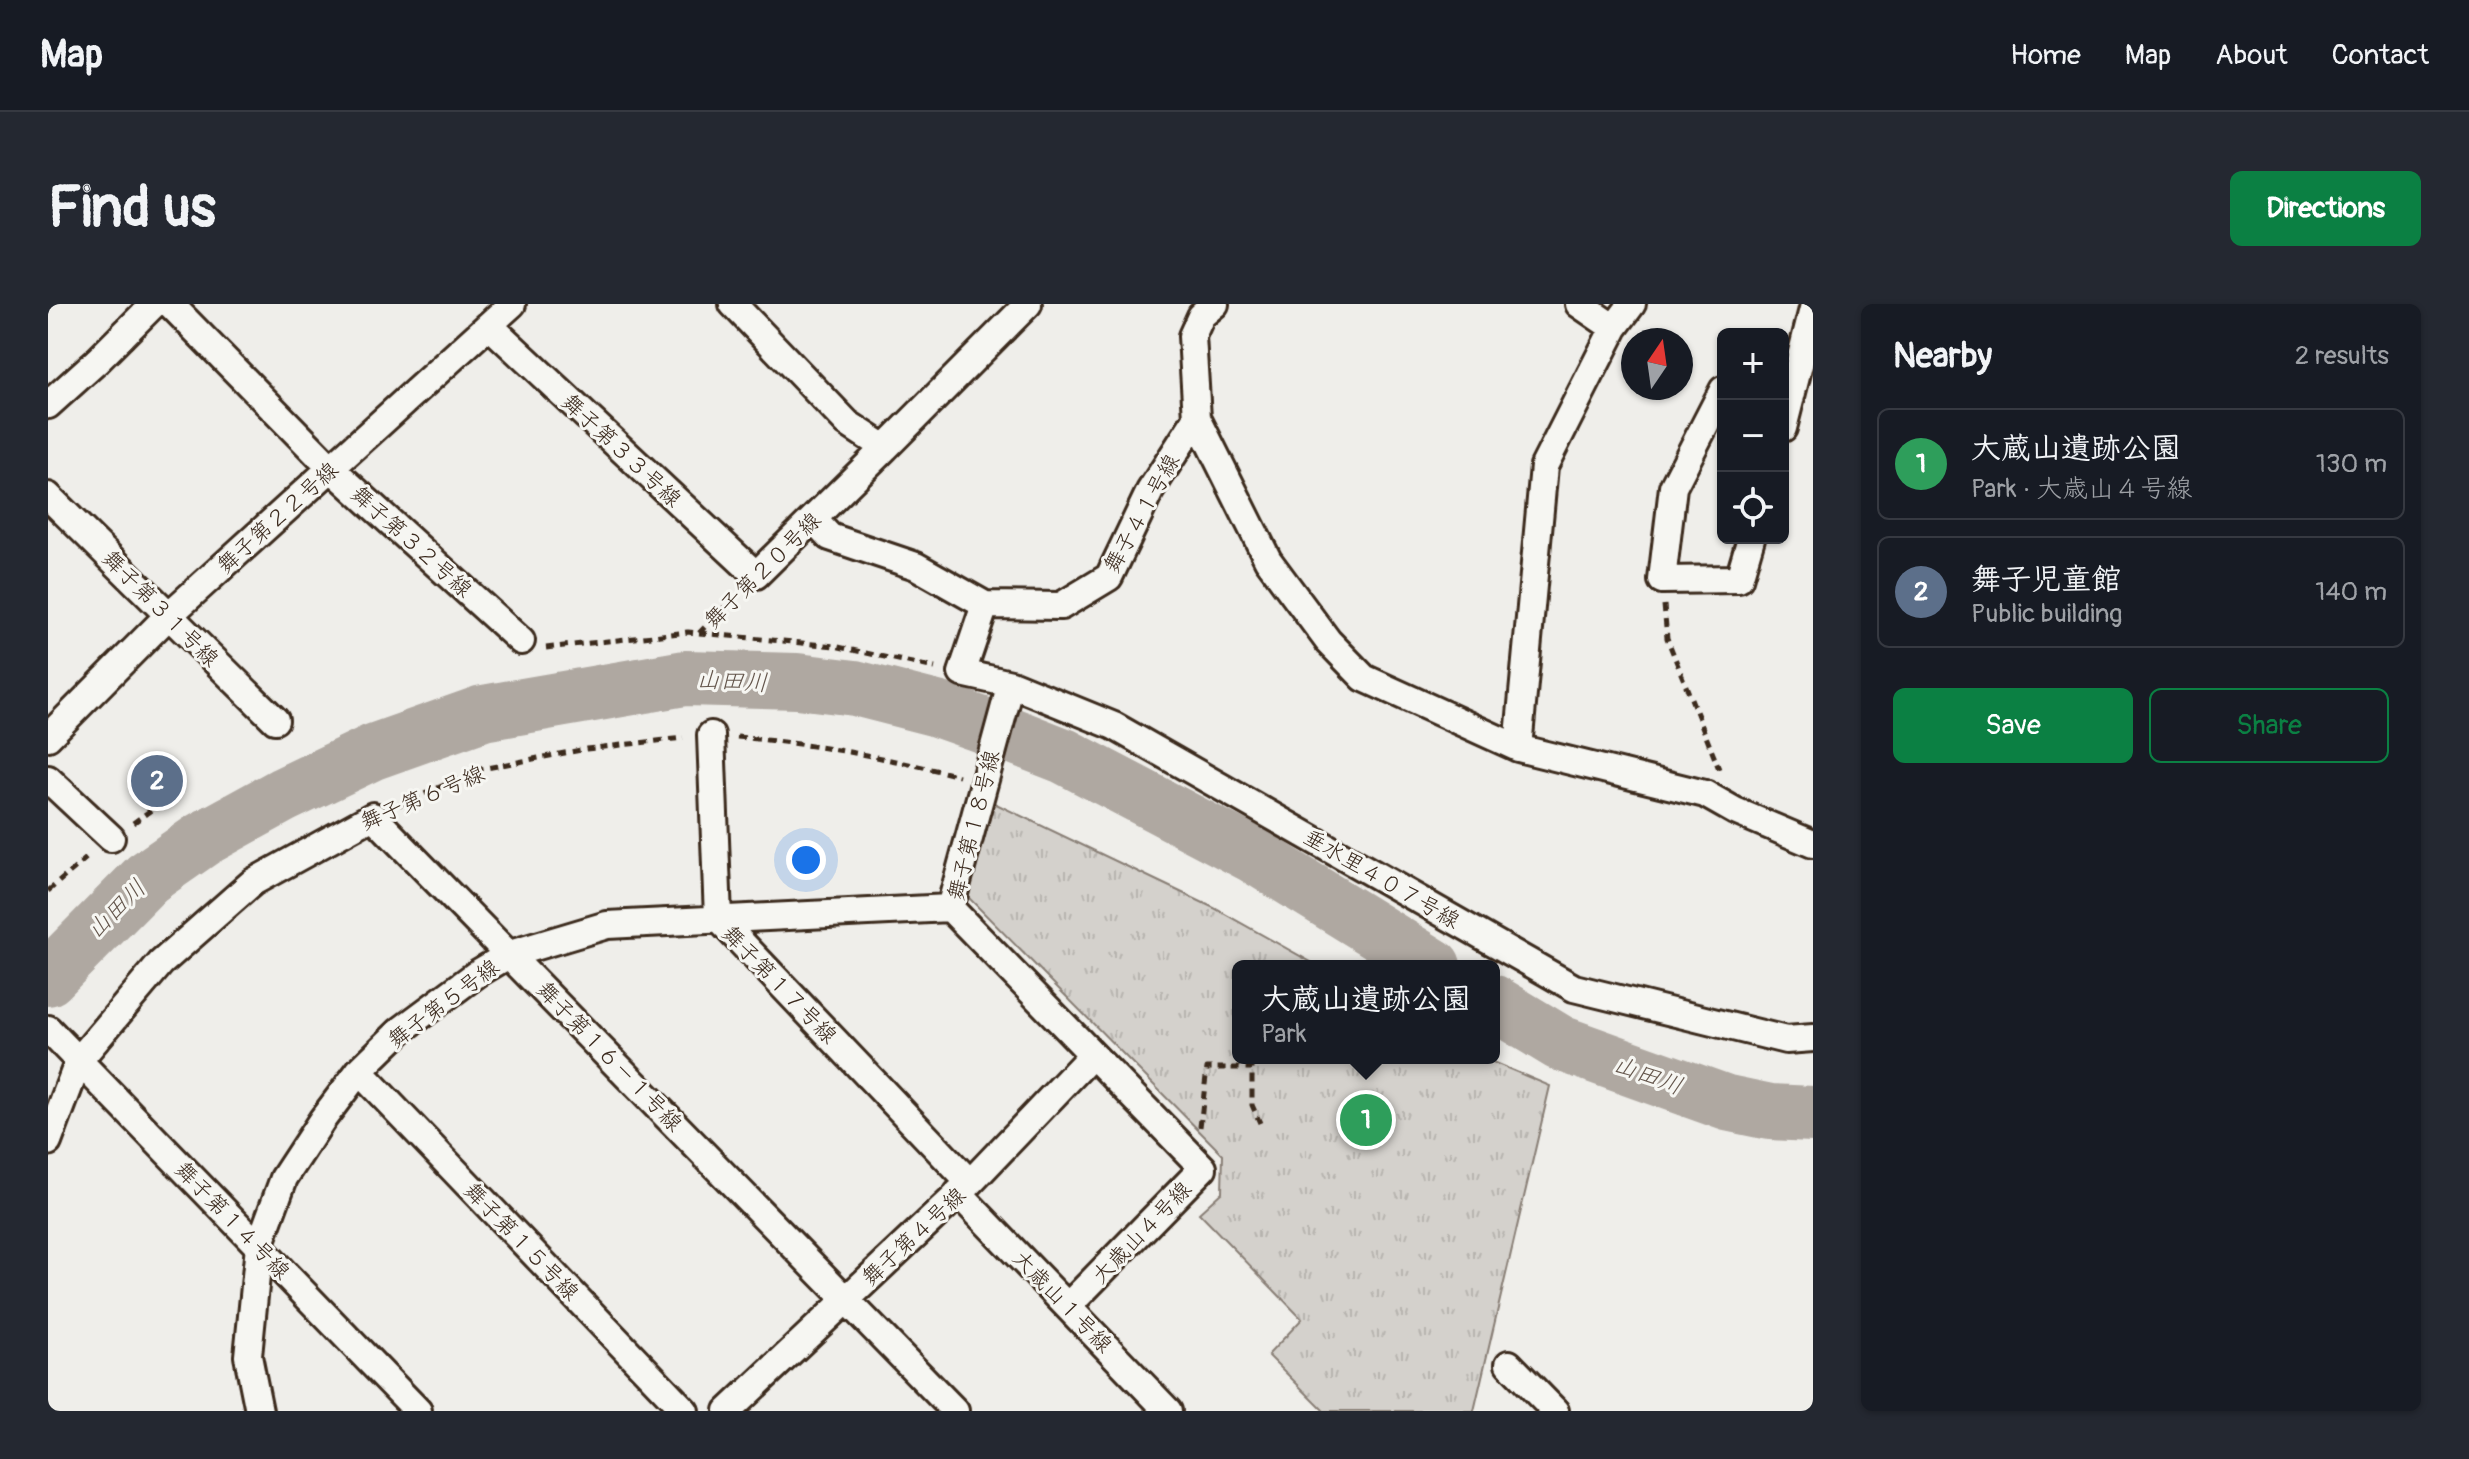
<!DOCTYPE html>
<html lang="en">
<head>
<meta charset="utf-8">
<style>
  :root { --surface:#171b24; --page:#242831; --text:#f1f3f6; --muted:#9ea1a6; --line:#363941; --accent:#0b8043 }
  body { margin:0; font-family:Pangolin,"Klee One",sans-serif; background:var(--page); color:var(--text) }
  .controls { position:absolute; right:24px; top:24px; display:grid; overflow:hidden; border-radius:12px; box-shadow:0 2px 6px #0004 }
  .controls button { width:72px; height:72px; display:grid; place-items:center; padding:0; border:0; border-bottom:2px solid var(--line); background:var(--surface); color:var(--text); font:40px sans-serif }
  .compass { position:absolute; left:1573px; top:24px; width:72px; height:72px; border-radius:50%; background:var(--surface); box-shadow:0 2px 6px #0004; rotate:13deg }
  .you { position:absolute; left:758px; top:556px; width:28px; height:28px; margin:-20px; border:6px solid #fff; border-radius:50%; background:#1a73e8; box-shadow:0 0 0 12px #1a73e833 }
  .badge { display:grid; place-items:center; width:52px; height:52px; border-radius:50%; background:var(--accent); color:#fff; font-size:26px; font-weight:700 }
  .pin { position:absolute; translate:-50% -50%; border:4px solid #fff; box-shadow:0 2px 8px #0006 }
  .popup { position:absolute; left:1184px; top:656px; width:268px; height:104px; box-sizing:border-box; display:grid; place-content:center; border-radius:12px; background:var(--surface); filter:drop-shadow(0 2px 6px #0005); font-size:26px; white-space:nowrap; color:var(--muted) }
  .popup b { font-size:30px; color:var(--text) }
  .popup::after { content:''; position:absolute; left:50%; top:100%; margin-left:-16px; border:16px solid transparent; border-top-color:var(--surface) }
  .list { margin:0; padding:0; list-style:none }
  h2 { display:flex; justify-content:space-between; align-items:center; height:104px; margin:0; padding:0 32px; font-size:34px }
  h2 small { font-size:26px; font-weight:400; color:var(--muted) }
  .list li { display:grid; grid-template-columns:52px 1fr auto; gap:24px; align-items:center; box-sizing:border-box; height:112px; margin:0 16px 16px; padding:0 16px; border:2px solid var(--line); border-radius:12px }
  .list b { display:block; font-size:30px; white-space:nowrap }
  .list p { margin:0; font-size:26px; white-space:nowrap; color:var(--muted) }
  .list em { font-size:26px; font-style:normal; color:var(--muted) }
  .actions { display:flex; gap:16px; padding:24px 32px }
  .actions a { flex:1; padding:18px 0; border:2px solid var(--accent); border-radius:12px; text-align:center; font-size:28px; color:var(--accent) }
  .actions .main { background:var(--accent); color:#fff }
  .icon { flex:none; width:44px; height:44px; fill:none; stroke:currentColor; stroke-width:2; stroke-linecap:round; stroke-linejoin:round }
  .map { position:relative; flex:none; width:1765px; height:1107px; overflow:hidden; border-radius:12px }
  header { display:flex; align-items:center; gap:48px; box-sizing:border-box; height:112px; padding:0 40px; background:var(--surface); border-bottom:2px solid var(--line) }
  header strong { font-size:38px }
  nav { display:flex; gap:44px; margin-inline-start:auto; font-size:28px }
  .intro { display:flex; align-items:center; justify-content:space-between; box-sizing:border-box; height:192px; padding:0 48px }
  h1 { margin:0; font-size:56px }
  .button { padding:20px 36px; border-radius:12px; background:var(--accent); color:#fff; font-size:28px; font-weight:700 }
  main { display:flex; gap:48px; padding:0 48px }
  aside { flex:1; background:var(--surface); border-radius:12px; box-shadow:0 2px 6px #0004 }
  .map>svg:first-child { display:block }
</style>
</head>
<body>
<header>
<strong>Map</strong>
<nav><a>Home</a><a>Map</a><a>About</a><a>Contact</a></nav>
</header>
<div class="intro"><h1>Find us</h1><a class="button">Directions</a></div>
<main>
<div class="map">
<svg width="1765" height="1107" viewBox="0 0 1765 1107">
  <defs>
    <pattern id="park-tufts" width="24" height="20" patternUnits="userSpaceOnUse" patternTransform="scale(2)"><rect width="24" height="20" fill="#d4d1cc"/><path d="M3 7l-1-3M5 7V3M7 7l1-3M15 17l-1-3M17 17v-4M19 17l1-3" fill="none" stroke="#b7b4af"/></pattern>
  </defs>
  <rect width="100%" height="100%" fill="#efeeea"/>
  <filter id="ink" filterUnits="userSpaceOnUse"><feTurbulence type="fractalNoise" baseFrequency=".0125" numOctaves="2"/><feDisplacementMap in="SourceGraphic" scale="16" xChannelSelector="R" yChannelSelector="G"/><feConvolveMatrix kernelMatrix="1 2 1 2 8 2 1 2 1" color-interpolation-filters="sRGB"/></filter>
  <g filter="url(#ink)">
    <path fill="url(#park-tufts)" stroke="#887e75" stroke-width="2" d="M946 499 1166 604 1270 662H1190V754H1435L1502 782 1426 1107H1276L1220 1051 1254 1015 1151 909 1174 888 1175 851 920 593Z"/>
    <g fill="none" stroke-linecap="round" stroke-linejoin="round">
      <path stroke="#afa8a1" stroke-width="56" d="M0 674 99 574 155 535 235 491 325 448 435 409 637 374 749 377 807 384 889 405 960 430 1016 452 1205 551 1385 662
        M1446 699 1512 739 1679 799 1722 808 1765 810"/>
      <defs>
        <path id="minor" d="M122 0 283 164 473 337
          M685 0 799 119 837 144 980 0
          M1167 0 1153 12 1144 32 1149 114 1220 256 1280 337 1316 374 1470 444 1657 490 1687 507 1765 540
          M1531 0 1566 24
          M441 21 708 271 837 144
          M1675 86 1625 183 1614 276 1691 275 1703 234
          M0 101 50 56 106 0
          M1735 124 1765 5
          M0 192 227 416
          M765 215 782 233 868 262 937 301 1013 302 1061 273 1102 187 1149 114
          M937 301 914 369 963 380 1066 422 1526 684 1738 736 1765 734
          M963 380 902 604 1155 864 1020 1002
          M663 431 670 614 922 879
          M0 433 120 312 464 0
          M1470 444 1496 162 1566 24 1584 0
          M0 475 63 534
          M0 725 370 1107
          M311 767 637 1107
          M0 838 31 756 113 659 205 578 325 512 907 1107
          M910 889 1120 1107
          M1461 1060 1507 1107
          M211 1107 200 1052 211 942 236 874 274 816 311 767 352 727 430 669 462 650 559 621 902 604
          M680 1107 922 879 1044 751"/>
      </defs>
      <use href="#minor" stroke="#3b2a1e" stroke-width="32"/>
      <path stroke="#3b2a1e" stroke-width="5" stroke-dasharray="8 6" stroke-linecap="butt" d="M1616 301 1619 334 1671 465
        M651 329 786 342 887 364
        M498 344 640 328 651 329 690 289
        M689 433C765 440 838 453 911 472
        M351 501 433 465 538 445 635 434
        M85 519 120 494
        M0 587 42 551
        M1152 823 1159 764H1204V801L1212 819"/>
      <use href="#minor" stroke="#f6f6f2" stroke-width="26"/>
    </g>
  </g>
  <g text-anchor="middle" stroke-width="6" stroke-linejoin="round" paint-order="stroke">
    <g font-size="22" fill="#3b2a1e" stroke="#f6f6f2">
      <text transform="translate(574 146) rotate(43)" y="8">舞子第３３号線</text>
      <text transform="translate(1093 209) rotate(-61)" y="8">舞子４１号線</text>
      <text transform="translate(229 213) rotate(-42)" y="8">舞子第２２号線</text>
      <text transform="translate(364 237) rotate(42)" y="8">舞子第３２号線</text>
      <text transform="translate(714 266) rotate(-45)" y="8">舞子第２０号線</text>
      <text transform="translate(113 304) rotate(45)" y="8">舞子第３１号線</text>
      <text transform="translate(374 493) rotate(-23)" y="8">舞子第６号線</text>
      <text transform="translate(925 521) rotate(-76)" y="8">舞子第１８号線</text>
      <text transform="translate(1334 574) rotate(30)" y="8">垂水里４０７号線</text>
      <text transform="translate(732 680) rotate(46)" y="8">舞子第１７号線</text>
      <text transform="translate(395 699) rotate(-37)" y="8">舞子第５号線</text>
      <text transform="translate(562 752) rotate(46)" y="8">舞子第１６－１号線</text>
      <text transform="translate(185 916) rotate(46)" y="8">舞子第１４号線</text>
      <text transform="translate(1093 928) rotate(-46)" y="8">大歳山４号線</text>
      <text transform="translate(865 932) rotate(-43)" y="8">舞子第４号線</text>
      <text transform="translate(474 937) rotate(46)" y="8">舞子第１５号線</text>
      <text transform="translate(1015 997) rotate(46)" y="8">大歳山１号線</text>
    </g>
    <g font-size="24" font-style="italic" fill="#64564c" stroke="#f6f6f2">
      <text transform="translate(684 377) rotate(3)" y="8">山田川</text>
      <text transform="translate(68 605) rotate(-45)" y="8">山田川</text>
      <text transform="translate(1600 771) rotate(20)" y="8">山田川</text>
    </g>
  </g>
</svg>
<div class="controls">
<button>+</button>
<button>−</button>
<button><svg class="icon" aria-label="locate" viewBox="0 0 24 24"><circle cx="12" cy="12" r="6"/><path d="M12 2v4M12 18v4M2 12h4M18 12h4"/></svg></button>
</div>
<svg class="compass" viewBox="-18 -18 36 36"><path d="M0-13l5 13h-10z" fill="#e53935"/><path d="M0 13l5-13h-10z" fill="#9ea1a6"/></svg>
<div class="you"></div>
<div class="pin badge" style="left:1318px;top:816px;background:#2e9e5b">1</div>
<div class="popup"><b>大蔵山遺跡公園</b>Park</div>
<div class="pin badge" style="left:109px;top:477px;background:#5c6f8a">2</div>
</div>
<aside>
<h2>Nearby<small>2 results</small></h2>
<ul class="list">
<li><span class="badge" style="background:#2e9e5b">1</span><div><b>大蔵山遺跡公園</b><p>Park · 大歳山４号線</p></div><em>130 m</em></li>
<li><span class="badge" style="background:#5c6f8a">2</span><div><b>舞子児童館</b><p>Public building</p></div><em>140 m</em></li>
</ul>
<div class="actions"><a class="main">Save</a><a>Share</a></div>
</aside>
</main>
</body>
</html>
